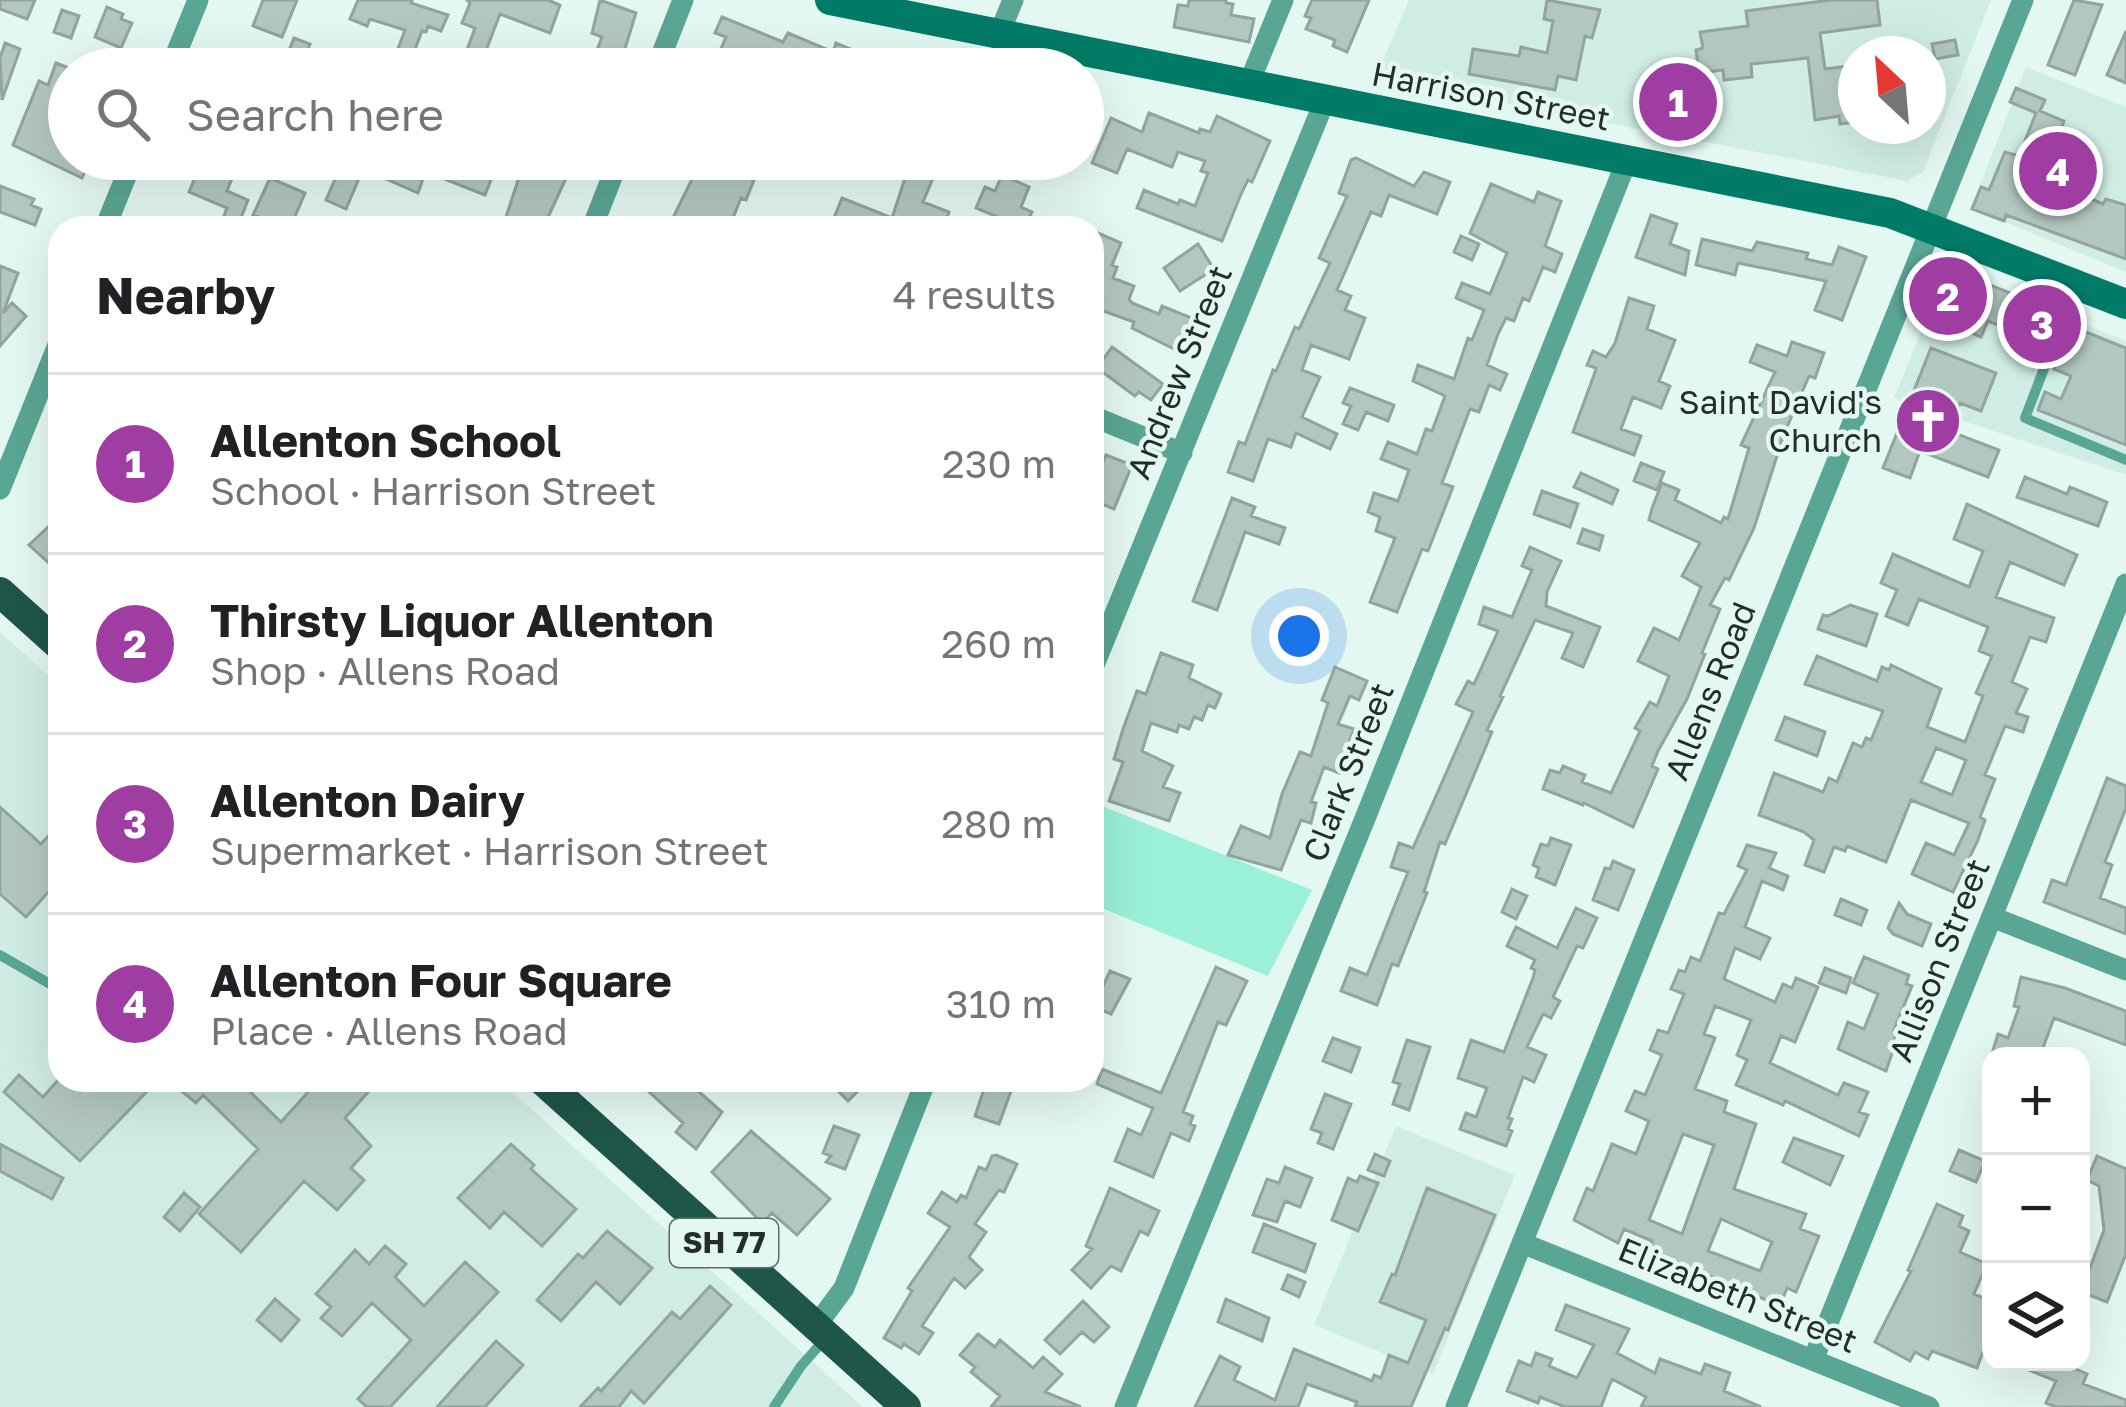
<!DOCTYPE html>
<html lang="en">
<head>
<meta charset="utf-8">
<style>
  :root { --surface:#fff; --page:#f2f2f2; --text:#202124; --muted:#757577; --line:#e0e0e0; --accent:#9f3da3 }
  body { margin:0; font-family:"Golos Text",sans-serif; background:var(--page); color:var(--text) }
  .controls { position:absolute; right:36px; bottom:36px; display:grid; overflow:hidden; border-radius:24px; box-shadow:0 12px 48px #0002 }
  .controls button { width:108px; height:108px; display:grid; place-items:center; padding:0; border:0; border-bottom:3px solid var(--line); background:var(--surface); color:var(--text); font:60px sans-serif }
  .compass { position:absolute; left:1838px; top:36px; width:108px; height:108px; border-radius:50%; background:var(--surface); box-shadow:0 12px 48px #0002; rotate:334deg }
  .you { position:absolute; left:1299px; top:636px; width:42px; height:42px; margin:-30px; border:9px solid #fff; border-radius:50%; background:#1a73e8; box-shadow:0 0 0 18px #1a73e833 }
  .badge { display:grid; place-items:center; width:78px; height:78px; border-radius:50%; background:var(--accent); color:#fff; font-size:39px; font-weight:700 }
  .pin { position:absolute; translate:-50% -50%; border:6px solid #fff; box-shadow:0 3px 12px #0006 }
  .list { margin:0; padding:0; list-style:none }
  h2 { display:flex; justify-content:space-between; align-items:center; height:156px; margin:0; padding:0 48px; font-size:51px }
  h2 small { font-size:39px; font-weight:400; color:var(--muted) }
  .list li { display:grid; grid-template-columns:78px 1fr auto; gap:36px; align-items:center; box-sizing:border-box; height:180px; padding:0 48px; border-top:3px solid var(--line) }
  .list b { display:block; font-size:45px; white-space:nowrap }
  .list p { margin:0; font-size:39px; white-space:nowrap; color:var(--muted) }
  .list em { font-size:39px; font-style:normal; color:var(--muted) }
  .icon { flex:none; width:66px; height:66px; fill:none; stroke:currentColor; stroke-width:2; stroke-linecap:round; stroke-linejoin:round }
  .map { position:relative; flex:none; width:2126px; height:1407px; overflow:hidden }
  .search { position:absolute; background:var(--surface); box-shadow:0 12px 48px #0002; left:48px; top:48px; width:1056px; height:132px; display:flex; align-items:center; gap:30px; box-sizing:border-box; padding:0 42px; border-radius:66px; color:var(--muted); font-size:45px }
  .panel { position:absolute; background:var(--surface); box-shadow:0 12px 48px #0002; left:48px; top:216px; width:1056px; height:876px; border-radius:36px }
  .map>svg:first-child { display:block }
</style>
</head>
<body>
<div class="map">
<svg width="2126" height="1407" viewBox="0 0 2126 1407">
  <rect width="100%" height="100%" fill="#e4f8f2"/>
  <path fill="#d0ede5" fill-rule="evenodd" d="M1409 0H1991L1923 172 1907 181 1375 78ZM1856 54H1928V126H1856Z
    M2026 67 2126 107V272L1971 208Z
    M1947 268 2126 341V475L1894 398Z
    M0 632 60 686V1080H499L863 1407H0Z
    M1396 1126 1515 1175 1433 1374 1314 1325Z"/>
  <path fill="#9bf0da" d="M1092 802 1312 890 1268 976 1092 904Z"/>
  <path fill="#b3c7c1" stroke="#91a49f" stroke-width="3" fill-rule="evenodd" d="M0 0H35L27 19 0 9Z
    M263 0H297L282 37 253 26Z
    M358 0H412L411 3 448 15 441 31 428 26 426 32 422 31 408 68 393 62 405 30 370 19 367 26 350 19Z
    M467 0H548L560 5 550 33 500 14 479 69H460L475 28 462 23 470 3Z
    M600 0 636 13 619 68 594 58 602 37 592 33Z
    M1189 0H1226V3L1233 4 1231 15 1254 19 1249 42 1174 27 1178 5 1188 6Z
    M1312 0H1369L1347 52 1333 46 1335 40 1306 29 1311 18 1305 16Z
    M1547 0 1600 10 1592 38 1585 36 1576 80 1558 76 1555 90 1469 74 1473 49 1519 56 1521 47 1547 53 1553 21 1544 19Z
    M1831 0H1877L1880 25 1820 33 1825 69 1856 65V122L1840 124 1839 116 1815 120 1808 58 1751 64 1752 77 1724 80 1723 70 1699 73 1696 50 1703 48 1700 32 1748 26 1746 11Z
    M2074 0 2102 5 2075 75 2048 65Z
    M107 7 123 14 121 19 132 23 121 48 95 37Z
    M62 10 79 16 71 38 54 32Z
    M722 17 783 42 788 33 833 52 836 43 860 53 853 69H742L717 58 726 37 715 33Z
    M2126 31V83L2107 75Z
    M294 38 310 44 301 67 285 61Z
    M1955 40 1958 55 1935 59 1932 44Z
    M5 43 20 49 2 100 0 58Z
    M56 63 69 68V159H90L82 178 13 145 39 81 48 85Z
    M2016 88 2045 100 2040 111 2064 121 2060 133 2083 142 2066 188 2103 204 2106 199 2126 205V259L2006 215 2004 221 1972 209 1981 187 1989 190 2005 152 2019 156 2036 113 2010 102Z
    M1684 105 1712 110 1708 130 1680 125Z
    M1149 113 1199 133 1200 129 1210 132 1217 116 1270 141 1252 182 1248 180 1241 194 1222 241 1137 208 1144 190 1178 204 1180 200 1195 206 1208 173 1201 171 1205 161 1178 152 1172 167 1127 149 1117 173 1092 163 1111 118 1142 132Z
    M1356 158 1414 186 1424 172 1450 182 1437 214 1389 195 1381 216 1371 212 1337 290 1351 296 1345 310 1365 318 1349 359 1311 345 1302 370 1320 377 1302 417 1337 434 1330 449 1296 433 1291 447 1268 439 1253 481 1228 472 1239 442 1245 444 1273 370 1276 371 1295 327 1299 329 1330 263 1319 258 1347 196 1339 193 1351 160Z
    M203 159 235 171 227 191 248 200 237 228H219L227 208 189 192Z
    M339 159H398L397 162 425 173 418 193 363 169 346 209 326 200 343 161Z
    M440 159H461L494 172 485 195 434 175Z
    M525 159H575L543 228H532L506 217Z
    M689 159H732L728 169 754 180 746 200 741 198 729 228H668L694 175 685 170Z
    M876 159H941L923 202 949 212 944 225 931 220 928 228H830L842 198 892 218 907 172Z
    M1002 175 1029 187 1021 207 1032 212 1024 228 976 208 985 187 995 191Z
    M270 178 305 193 290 228 253 215Z
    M1491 184 1534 202 1538 192 1561 201 1545 246 1562 254 1555 272 1543 267 1529 301 1523 298 1514 321 1506 318 1498 334 1487 365 1507 374 1500 390 1489 385 1479 412 1470 409 1442 483 1453 487 1428 551 1422 549 1397 612 1370 602 1395 538 1376 531 1380 517 1368 512 1374 493 1398 501 1409 470 1381 459 1388 442 1417 454 1426 429 1432 431 1445 396 1413 381 1418 365 1454 379 1468 338 1472 340 1484 310 1456 298 1462 283 1490 294 1507 253 1470 233Z
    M0 186 34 199 31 205 41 209 35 225 0 212Z
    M1651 215 1677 224 1670 244 1689 251 1685 275 1636 257Z
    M1098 233 1121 243 1112 265 1117 267 1113 278 1134 286 1129 299 1132 303 1159 314 1162 306 1194 319 1178 351 1132 328 1134 322 1092 307V248Z
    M1461 236 1479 244 1472 260 1454 252Z
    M1702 239 1752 251 1757 242 1808 253 1806 259 1832 265 1839 247 1866 257 1842 320 1815 310 1826 281 1738 263 1735 275 1696 265Z
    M1198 244 1214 269 1180 291 1164 268Z
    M0 266 18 273 3 313 12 303 26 316 0 346Z
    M1944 267 2056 311 2044 343 1988 321 1981 337 1925 313Z
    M1629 298 1654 306 1647 329 1675 340 1659 381 1670 386 1661 408 1633 397 1621 429 1641 436 1634 455 1573 432 1594 375 1596 368 1587 365 1593 351 1606 357 1615 343Z
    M2071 326 2126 348V445L2038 410 2045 392 2061 399 2071 376 2054 369Z
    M1792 342 1824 353 1815 378 1809 376 1784 434 1754 528 1729 580 1725 578 1710 605 1720 609 1702 653 1705 654 1687 699 1658 751 1652 766 1658 769 1633 827 1584 803 1583 805 1543 789 1550 770 1560 773 1563 766 1585 775 1582 782 1611 793 1640 731 1635 728 1650 702 1657 706 1669 676 1638 661 1654 628 1679 640 1701 587 1682 576 1700 543 1649 520 1652 508 1662 483 1679 490 1675 500 1721 523 1724 517 1728 519 1749 448 1741 445 1775 372 1750 362 1757 345 1787 356Z
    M1112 347 1163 384 1151 400 1139 392 1135 396 1097 368Z
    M1931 348 1996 373 1981 411 1960 403 1949 431 1999 450 1988 477 1920 451 1910 478 1883 468Z
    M1350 388 1394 405 1388 421 1366 412 1358 430 1343 424 1351 406 1343 403Z
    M1106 455 1132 465 1114 509 1092 500V489Z
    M1641 463 1664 472 1657 490 1634 481Z
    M1581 473 1618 490 1612 504 1574 487Z
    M2025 477 2067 494 2070 487 2107 502 2098 526 2017 497Z
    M1542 491 1578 504 1570 527 1534 514Z
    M1232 498 1255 507 1251 516 1285 528 1279 544 1245 532 1217 610 1193 601Z
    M1967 504 2077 555 2064 585 2010 562 1996 597 2054 618 2046 642 2030 637 2012 682 2027 689 2016 713 2028 717 2023 732 2005 726 1985 775 1995 779 1980 817 1985 820 1978 840 1953 892 1912 874 1926 843 1954 855 1969 823 1911 800 1886 862 1847 846 1845 851 1834 847 1824 872 1805 865 1814 840 1804 832 1759 815 1774 773 1823 792 1829 778 1837 782 1853 743 1862 747 1866 738 1871 740 1883 711 1805 684 1817 656 1877 681 1882 667 1889 670 1891 665 1941 689 1927 727 1965 742 1983 696 1976 693 1992 656 1979 651 1988 627 1919 599 1908 625 1886 616 1897 590 1881 583 1893 554 1969 587 1983 551 1954 539ZM1936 748 1966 760 1952 795 1921 782Z
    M60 516V573L29 545Z
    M1583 529 1603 536 1599 550 1578 543Z
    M1530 547 1561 561 1547 592 1546 606 1600 627 1583 667 1562 658 1573 633 1535 620 1500 696 1503 697 1487 730 1492 732 1445 844 1440 842 1424 892 1427 893 1398 966 1392 964 1377 1005 1341 991 1350 968 1367 975 1408 872 1391 867 1399 843 1413 848 1473 712 1456 704 1468 681 1474 684 1498 631 1479 624 1484 607 1512 617 1532 570 1522 566Z
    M1850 605 1877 614 1866 646 1818 629 1823 615 1828 616Z
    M1161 653 1193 665 1189 678 1221 694 1215 708 1208 705 1202 720 1194 717 1189 729 1179 725 1177 732 1151 723 1142 751 1173 766 1163 787 1180 793 1169 821 1109 801 1123 762 1114 759 1123 729 1137 691 1146 694Z
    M1335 667 1367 681 1359 700 1350 696 1338 724 1354 729 1339 773 1324 767 1311 802 1316 803 1311 823 1301 820 1281 870 1228 855 1241 826 1270 838 1282 794 1300 752 1311 756 1328 703 1322 700Z
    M1785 717 1825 732 1817 756 1776 740Z
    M2107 778 2126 786V808L2105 862 2112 865 2100 898 2126 908V934L2044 902 2052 880 2066 885Z
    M0 807 41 844 60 823V879L26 917 0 894Z
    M1551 838 1571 845 1555 885 1536 877 1539 868 1533 865 1541 844 1548 846Z
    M1747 845 1776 853 1769 868 1788 876 1783 890 1762 881 1745 927 1770 938 1760 959 1735 948 1724 979 1775 1002 1783 984 1792 988 1796 978 1818 987 1795 1042 1781 1036 1770 1063 1838 1095 1844 1083 1868 1092 1859 1112 1868 1115 1859 1136 1785 1101 1783 1105 1736 1085 1747 1060 1737 1055 1751 1020 1715 1006 1704 1034 1715 1038 1695 1089 1727 1101 1724 1112 1756 1124 1734 1189 1806 1214 1800 1229 1819 1236 1796 1292 1787 1288 1780 1306 1659 1254 1661 1249 1651 1245 1652 1241 1624 1229 1618 1243 1574 1220 1587 1188 1593 1191 1612 1144 1636 1154 1649 1121 1626 1111 1635 1091 1645 1095 1662 1055 1650 1050 1658 1030 1668 1033 1684 994 1671 989 1679 970 1685 972 1691 957 1700 961 1719 913 1724 914 1747 870 1738 866ZM1683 1134 1714 1145 1682 1234 1649 1220ZM1721 1219 1772 1242 1760 1271 1708 1251Z
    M1613 861 1634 870 1618 910 1593 900 1605 868 1610 869Z
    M1512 889 1527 896 1516 919 1502 912Z
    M1841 899 1867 910 1861 925 1835 915Z
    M1899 903 1907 914 1931 924 1922 946 1893 934 1888 928Z
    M1576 908 1597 918 1583 948 1577 946 1553 997 1560 1001 1551 1018 1543 1014 1527 1047 1546 1055 1534 1082 1523 1077 1508 1118 1512 1119 1508 1129 1512 1131 1506 1146 1460 1129 1466 1113 1476 1117 1487 1088 1458 1078 1471 1040 1504 1052 1533 978 1535 970 1531 968 1535 960 1507 946 1516 927 1557 948Z
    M1864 957 1909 975 1906 984 1912 986 1894 1030 1897 1031 1891 1047 1894 1048 1886 1071 1838 1049 1848 1022 1864 1029 1878 994 1853 983Z
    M1216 967 1247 981 1226 1025 1218 1022 1183 1112 1193 1116 1190 1124 1195 1126 1189 1141 1171 1133 1153 1177 1115 1161 1128 1129 1141 1135 1153 1108 1097 1084 1102 1069 1161 1093Z
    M1825 968 1851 978 1846 993 1819 983Z
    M1110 971 1130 979 1111 1014 1092 1006V979L1104 984Z
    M2021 977 2065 988 2126 1011V1045L2054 1018 2040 1056H2008L1993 1050 1998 1034 2008 1038 2019 1007 2014 1006Z
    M1333 1038 1360 1048 1351 1072 1323 1061Z
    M1407 1040 1430 1047 1409 1110 1393 1104 1400 1084 1393 1082Z
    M19 1075 43 1097 58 1080H158L80 1161 4 1092Z
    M168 1080H238L281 1122 319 1080H379L345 1118 371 1146 351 1168 364 1180 337 1210 304 1181 241 1252 199 1214 258 1149 203 1095 196 1103Z
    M636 1080H705L697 1090 722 1112 696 1149 676 1132 683 1123Z
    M827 1080H851L860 1089 848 1101Z
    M987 1080H1015L999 1124 975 1116Z
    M1325 1094 1351 1104 1333 1149 1318 1143 1322 1133 1311 1129Z
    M834 1126 859 1135 845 1169 826 1162 831 1156 823 1153Z
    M751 1131 830 1199 797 1235 772 1213 762 1223 712 1172Z
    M1794 1138 1843 1156 1830 1185 1783 1162Z
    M0 1144 63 1178 52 1199 0 1171Z
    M511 1144 534 1165 531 1169 576 1209 542 1246 504 1212 490 1228 458 1198Z
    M1959 1150 1985 1161 1976 1182 1950 1171Z
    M1375 1154 1390 1161 1384 1176 1368 1170Z
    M996 1155 1017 1164 1004 1192 999 1190 975 1224 986 1232 969 1257 982 1270 965 1288 954 1278 922 1326 933 1333 919 1354 904 1344 901 1348 884 1338 912 1291 908 1288 950 1227 928 1213 942 1192 957 1202 961 1195 966 1198 979 1167 986 1170 992 1156Z
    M2097 1156 2126 1169V1254L2107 1302 2081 1292 2104 1230 2099 1186 2087 1180Z
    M1285 1167 1312 1178 1300 1207 1285 1201 1277 1222 1253 1215 1267 1179 1279 1183Z
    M1360 1176 1378 1183 1358 1231 1332 1220 1348 1178 1357 1182Z
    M1110 1188 1159 1211 1148 1235 1140 1231 1121 1271 1111 1266 1091 1288 1072 1270 1092 1249 1086 1246Z
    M1427 1188 1495 1215 1448 1330 1445 1328 1411 1407H1355L1357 1402 1307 1384 1298 1407H1195L1220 1356 1240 1367 1234 1380 1275 1400 1294 1349 1372 1381 1374 1375 1381 1378 1389 1355 1408 1363 1426 1320 1380 1302 1392 1274 1395 1275Z
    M184 1193 200 1207 180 1231 164 1217Z
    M1937 1204 1963 1216 1959 1226 1969 1231 1960 1252 1987 1264 1974 1294 1991 1301V1330L1977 1368 1932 1351 1928 1359 1915 1352 1910 1361 1875 1342 1911 1271 1908 1270Z
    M1264 1224 1315 1244 1305 1272 1253 1252Z
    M607 1231 652 1268 620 1304 596 1282 561 1321 537 1300 578 1254 583 1258Z
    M385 1246 406 1264 395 1277 424 1306 465 1262 498 1292 390 1407H367L358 1399 411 1340 372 1303 342 1336 321 1318 331 1307 316 1294 355 1250 369 1264Z
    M1288 1275 1305 1282 1299 1297 1282 1289Z
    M710 1286 731 1305 644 1403 631 1391 619 1407H580L598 1388 601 1391 672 1312 680 1319Z
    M275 1299 299 1320 281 1341 257 1320Z
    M1226 1299 1269 1318 1262 1341 1218 1322Z
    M1083 1301 1109 1327 1094 1342 1082 1332 1060 1354 1045 1340Z
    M1566 1305 1629 1329 1617 1353 1655 1373 1660 1359 1701 1374 1705 1364 1730 1373 1724 1391 1761 1407H1641L1646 1397 1612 1379 1601 1407H1565L1540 1397 1538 1403 1507 1391 1519 1361 1531 1366 1536 1353 1552 1359 1549 1366 1577 1378 1594 1345 1556 1330Z
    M978 1334 995 1347 1000 1340 1033 1368 1043 1357 1062 1374 1045 1392 1081 1407H991L1000 1396 971 1372 975 1367 960 1355Z
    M496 1341 523 1365 485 1407H437Z
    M2009 1362H2060L2087 1374 2083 1384 2126 1400V1407H2056L2046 1403 2056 1381Z"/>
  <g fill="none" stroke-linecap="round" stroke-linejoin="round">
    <path stroke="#5aa694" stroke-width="10" d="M2075 288 2025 418 2126 460
      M0 955 50 984
      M774 1407 801 1366 825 1339"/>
    <path stroke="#5aa694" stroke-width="21" d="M999 34 1013 0
      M170 69 198 0
      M656 69 683 0
      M1249 83 1283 0
      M105 228 133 159
      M592 228 619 159
      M1092 416 1182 453
      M0 489 60 340
      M1092 670 1325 100
      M1992 917 2126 970
      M1522 1243 1929 1407
      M816 1326 844 1288 926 1080
      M1813 1360 2126 584
      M1125 1407 1366 816 1627 160
      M1456 1407 2023 0"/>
    <path stroke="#007b67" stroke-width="30" d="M830 0 1890 213 2126 304"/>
    <path stroke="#1f564a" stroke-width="30" d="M0 592 60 646
      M542 1080 906 1407"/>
  </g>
  <defs>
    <symbol id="church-disc" viewBox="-11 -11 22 22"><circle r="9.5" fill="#9f3da3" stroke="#e4f8f2"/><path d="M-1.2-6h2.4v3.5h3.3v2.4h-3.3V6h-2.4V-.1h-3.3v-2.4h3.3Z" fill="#fff"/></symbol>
  </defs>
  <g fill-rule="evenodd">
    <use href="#church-disc" x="1890" y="383" width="76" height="76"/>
  </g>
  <g text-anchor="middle" stroke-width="9" stroke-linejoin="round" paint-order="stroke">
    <rect fill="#e4f8f2" stroke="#5e6a67" stroke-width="3" x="670" y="1219" width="108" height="48" rx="9"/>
    <g font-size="30" font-weight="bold" fill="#252d2b">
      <text x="724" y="1253">SH 77</text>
    </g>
    <g font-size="33" fill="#252d2b" stroke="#e4f8f2">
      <text transform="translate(1491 96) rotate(11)" y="12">Harrison Street</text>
      <text transform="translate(1179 372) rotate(-68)" y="12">Andrew Street</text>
      <text transform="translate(1710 691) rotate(-68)" y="12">Allens Road</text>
      <text transform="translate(1348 772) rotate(-68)" y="12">Clark Street</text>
      <text transform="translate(1939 960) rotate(-68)" y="12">Allison Street</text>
      <text transform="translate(1738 1295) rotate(22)" y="12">Elizabeth Street</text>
    </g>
    <g font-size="33" fill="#252d2b" stroke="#e4f8f2" text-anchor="end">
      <text x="1882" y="414">Saint David's<tspan x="1882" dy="38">Church</tspan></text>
    </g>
  </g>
</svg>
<div class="controls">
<button>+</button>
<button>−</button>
<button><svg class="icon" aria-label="layers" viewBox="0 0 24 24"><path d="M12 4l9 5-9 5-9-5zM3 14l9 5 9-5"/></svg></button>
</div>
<svg class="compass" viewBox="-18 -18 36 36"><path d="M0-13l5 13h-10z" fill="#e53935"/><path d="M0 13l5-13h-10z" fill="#757577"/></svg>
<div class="you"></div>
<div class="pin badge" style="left:1678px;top:102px">1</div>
<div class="pin badge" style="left:1948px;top:296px">2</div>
<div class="pin badge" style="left:2042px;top:324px">3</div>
<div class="pin badge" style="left:2058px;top:171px">4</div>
<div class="search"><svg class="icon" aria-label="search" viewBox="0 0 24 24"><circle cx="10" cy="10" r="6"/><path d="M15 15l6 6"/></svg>Search here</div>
<section class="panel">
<h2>Nearby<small>4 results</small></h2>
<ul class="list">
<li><span class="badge">1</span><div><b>Allenton School</b><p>School · Harrison Street</p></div><em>230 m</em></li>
<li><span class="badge">2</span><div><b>Thirsty Liquor Allenton</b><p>Shop · Allens Road</p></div><em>260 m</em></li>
<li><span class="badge">3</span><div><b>Allenton Dairy</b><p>Supermarket · Harrison Street</p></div><em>280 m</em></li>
<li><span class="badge">4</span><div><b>Allenton Four Square</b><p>Place · Allens Road</p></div><em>310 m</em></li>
</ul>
</section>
</div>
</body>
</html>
